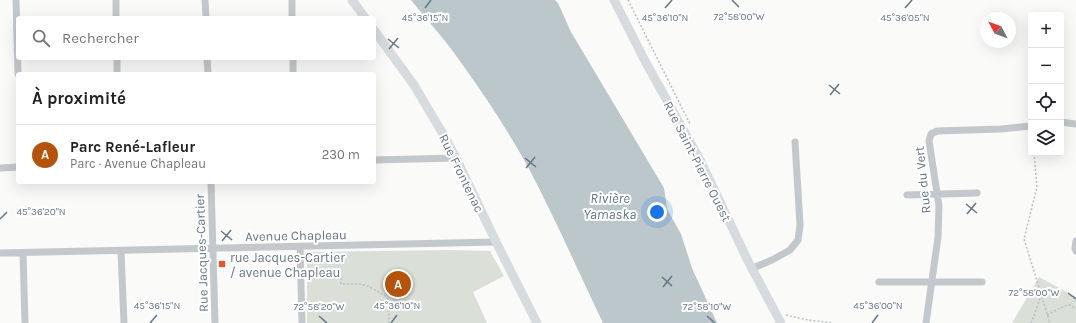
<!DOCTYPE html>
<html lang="fr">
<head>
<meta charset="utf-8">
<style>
  :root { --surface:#fff; --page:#f6f6f6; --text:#202124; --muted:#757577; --line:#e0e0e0; --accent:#b45309 }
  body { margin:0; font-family:Karla,sans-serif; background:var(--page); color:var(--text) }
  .controls { position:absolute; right:12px; top:12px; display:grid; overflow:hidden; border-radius:4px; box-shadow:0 4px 16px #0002 }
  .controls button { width:36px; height:36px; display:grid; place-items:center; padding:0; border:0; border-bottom:1px solid var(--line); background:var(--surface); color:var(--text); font:20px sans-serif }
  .compass { position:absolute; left:980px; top:12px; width:36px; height:36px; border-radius:50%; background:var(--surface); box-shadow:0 4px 16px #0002; rotate:311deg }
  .you { position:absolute; left:657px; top:212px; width:14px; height:14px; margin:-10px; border:3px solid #fff; border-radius:50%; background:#1a73e8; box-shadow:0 0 0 6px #1a73e833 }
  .badge { display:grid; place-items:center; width:26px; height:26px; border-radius:50%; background:var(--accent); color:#fff; font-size:13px; font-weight:700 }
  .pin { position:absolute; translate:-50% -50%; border:2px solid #fff; box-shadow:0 1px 4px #0006 }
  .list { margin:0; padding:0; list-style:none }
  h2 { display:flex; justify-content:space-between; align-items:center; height:52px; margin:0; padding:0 16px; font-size:17px }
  h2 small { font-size:13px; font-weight:400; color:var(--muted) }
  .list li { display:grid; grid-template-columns:26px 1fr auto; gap:12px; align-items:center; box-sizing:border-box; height:60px; padding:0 16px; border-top:1px solid var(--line) }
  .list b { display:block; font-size:15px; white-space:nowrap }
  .list p { margin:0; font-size:13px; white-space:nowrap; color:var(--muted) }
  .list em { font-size:13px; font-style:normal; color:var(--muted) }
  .icon { flex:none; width:22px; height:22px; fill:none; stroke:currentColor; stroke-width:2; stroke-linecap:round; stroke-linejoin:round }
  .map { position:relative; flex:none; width:1076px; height:323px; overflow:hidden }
  .search { position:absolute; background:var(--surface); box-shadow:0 4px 16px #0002; left:16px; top:16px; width:360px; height:44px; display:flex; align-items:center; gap:10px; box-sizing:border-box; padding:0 14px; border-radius:4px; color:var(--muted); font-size:15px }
  .panel { position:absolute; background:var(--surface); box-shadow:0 4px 16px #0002; left:16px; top:72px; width:360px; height:112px; border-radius:4px }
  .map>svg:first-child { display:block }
</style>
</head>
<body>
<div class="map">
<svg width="1076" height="323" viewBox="0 0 1076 323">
  <rect width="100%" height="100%" fill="#fafaf8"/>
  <path fill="#dadfd7" d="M451 250 490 251 504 276 473 292 487 323H307V252Z
    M1039 277 1076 297V323H1012Z"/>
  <path fill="#bbc7cb" d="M411 0H555L558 3 571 32 664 188 667 209 681 234 692 268 717 323H603C578 271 555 218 528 167 507 129 482 91 457 57 443 37 426 19 411 0Z"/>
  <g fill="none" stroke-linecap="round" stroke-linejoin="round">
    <path stroke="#bbbfc2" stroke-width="1.5" stroke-dasharray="2 2" stroke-linecap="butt" d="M628 0 690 124
      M1034 153 1037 187 1024 239 1050 323
      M336 272 341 277V284H360L368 286 387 297 389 303V323
      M786 315 808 320 833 323
      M1047 315 1064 306 1070 305 1076 309
      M1031 323 1041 296"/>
    <path stroke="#c3c8cc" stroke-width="7" d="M16 0 18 74
      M116 0V18
      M205 0 206 18
      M292 0V18
      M117 58V74
      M207 58 208 74
      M293 58V74
      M1061 122 1076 124
      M374 160 456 158
      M0 168 18 167
      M211 182 215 323
      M907 195 977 193
      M1076 241 1075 249 1076 251
      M300 247 302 323
      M121 251 124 323
      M0 253 496 242
      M23 253 25 323
      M751 269 772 260 790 250 798 240 800 225 795 142
      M879 282H982
      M926 323 938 237 939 206 929 141 931 134 937 131 1001 129 1031 126"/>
    <path stroke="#d6dbdf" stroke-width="9" d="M352 0 365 18
      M614 0 645 61 700 160 748 261 781 323
      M374 30 414 85 443 134 456 158 496 242 537 323"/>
  </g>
  <path fill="none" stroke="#657683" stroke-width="1.5" d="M732 0 739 7M425 8 431 0M665 8 672 0M905 8 912 0M388 39 399 48M389 49 398 38M829 85 840 94M830 95 839 84M525 158 536 167M526 168 535 157M966 204 977 213M967 214 976 203M0 219 7 212M221 231 232 240M222 241 231 230M662 277 672 286M663 287 672 276M1068 293 1076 299M319 316 327 323M707 316 715 323M150 323 157 315M391 323 397 315M872 323 878 315"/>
  <rect fill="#e4572e" stroke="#fff" stroke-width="1.5" x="218" y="260" width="8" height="8" rx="2"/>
  <g text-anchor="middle" stroke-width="4" stroke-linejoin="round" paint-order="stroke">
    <g font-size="13" fill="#657683" stroke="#fff">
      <text transform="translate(698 161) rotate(63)" y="5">Rue Saint-Pierre Ouest</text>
      <text transform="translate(462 173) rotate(64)" y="5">Rue Frontenac</text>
      <text transform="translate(922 180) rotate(-96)" y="5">Rue du Vert</text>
      <text transform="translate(296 235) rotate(-1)" y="5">Avenue Chapleau</text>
      <text transform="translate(201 253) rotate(-92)" y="5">Rue Jacques-Cartier</text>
    </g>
    <g font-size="13" fill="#657683" stroke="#fff" text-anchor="start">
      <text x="230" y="262">rue Jacques-Cartier<tspan x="230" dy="15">/ avenue Chapleau</tspan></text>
    </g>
    <g font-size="14" font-style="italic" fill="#60757c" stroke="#fff">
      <text x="610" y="203">Rivière<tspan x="610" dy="16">Yamaska</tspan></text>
    </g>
  </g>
  <g font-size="10" text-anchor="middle" fill="#657683" stroke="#fff" stroke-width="4" stroke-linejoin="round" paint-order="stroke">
    <text x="739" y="20">72°58'00"W</text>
    <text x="425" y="21">45°36'15"N</text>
    <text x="665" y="21">45°36'10"N</text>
    <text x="905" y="21">45°36'05"N</text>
    <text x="41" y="215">45°36'20"N</text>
    <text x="1034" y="296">72°58'00"W</text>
    <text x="157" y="309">45°36'15"N</text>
    <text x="397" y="309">45°36'10"N</text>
    <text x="878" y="309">45°36'00"N</text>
    <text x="319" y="310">72°58'20"W</text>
    <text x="707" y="310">72°58'10"W</text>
  </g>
</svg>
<div class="controls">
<button>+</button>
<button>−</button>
<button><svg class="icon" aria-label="locate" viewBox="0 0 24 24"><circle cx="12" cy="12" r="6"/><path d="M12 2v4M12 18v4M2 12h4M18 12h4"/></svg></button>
<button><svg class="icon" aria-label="layers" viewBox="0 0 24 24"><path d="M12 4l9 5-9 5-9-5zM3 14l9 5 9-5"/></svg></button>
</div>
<svg class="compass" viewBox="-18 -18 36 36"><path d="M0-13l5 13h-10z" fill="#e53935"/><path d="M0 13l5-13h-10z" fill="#757577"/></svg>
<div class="you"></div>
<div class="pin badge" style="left:398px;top:284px">A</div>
<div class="search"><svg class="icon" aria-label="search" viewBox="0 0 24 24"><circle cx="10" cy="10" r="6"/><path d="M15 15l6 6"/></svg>Rechercher</div>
<section class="panel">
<h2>À proximité<small></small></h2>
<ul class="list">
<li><span class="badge">A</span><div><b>Parc René-Lafleur</b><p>Parc · Avenue Chapleau</p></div><em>230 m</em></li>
</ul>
</section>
</div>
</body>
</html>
